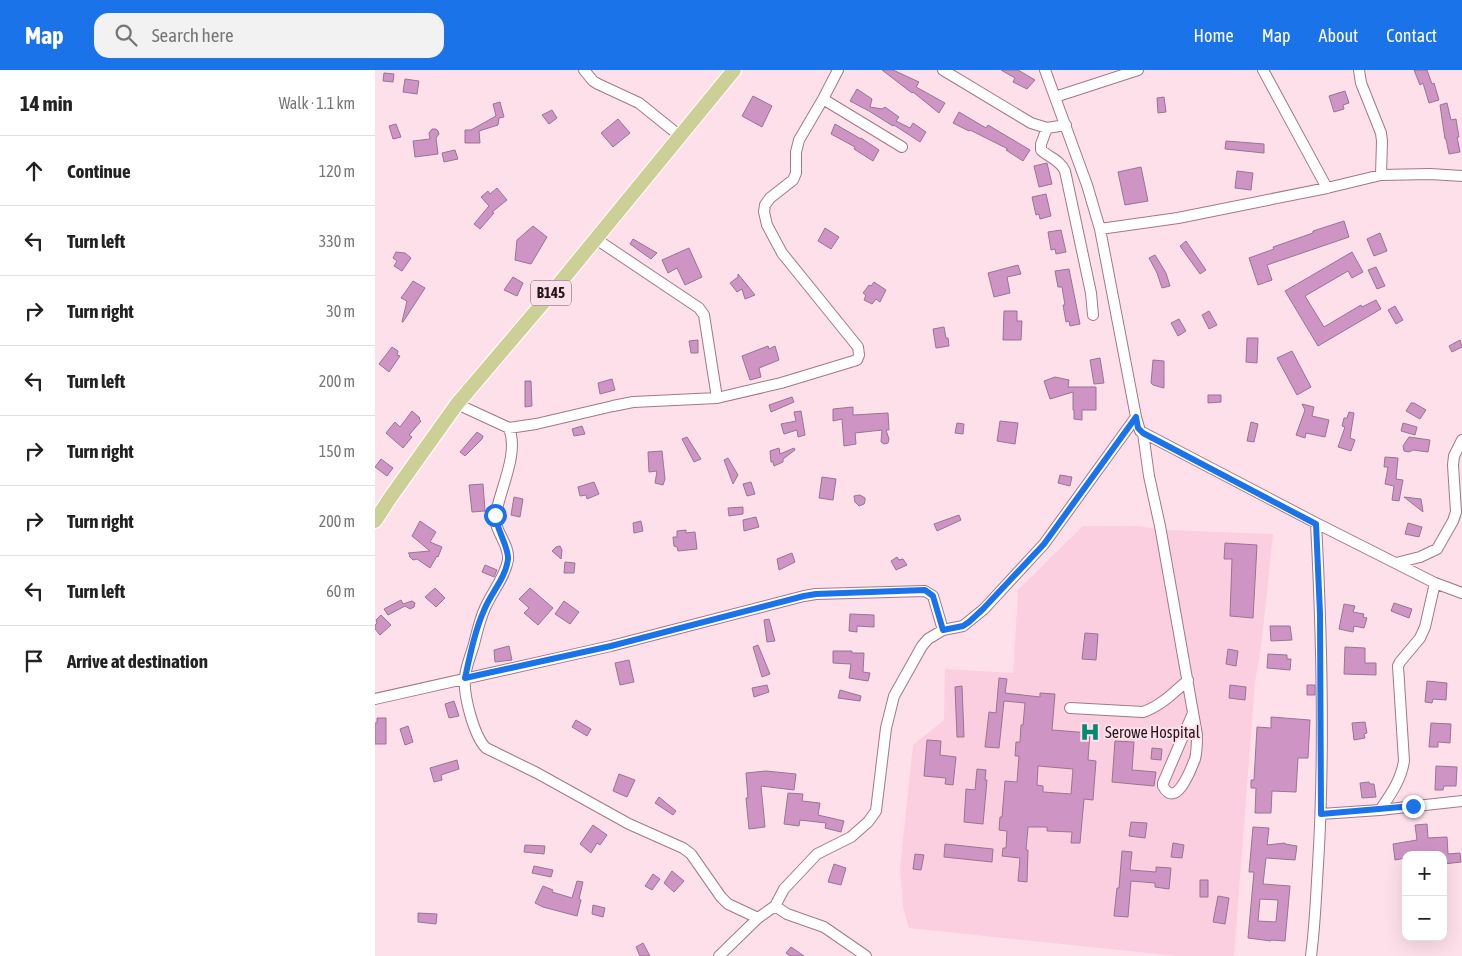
<!DOCTYPE html>
<html lang="en">
<head>
<meta charset="utf-8">
<style>
  :root { --surface:#fff; --page:#f2f2f2; --text:#222; --muted:#767676; --line:#e0e0e0; --accent:#1a73e8 }
  body { margin:0; font-family:"Asap Condensed",sans-serif; background:var(--page); color:var(--text) }
  .controls { position:absolute; right:15px; bottom:15px; display:grid; overflow:hidden; border-radius:10px; box-shadow:0 5px 20px #0002 }
  .controls button { width:45px; height:45px; display:grid; place-items:center; padding:0; border:0; border-bottom:1px solid var(--line); background:var(--surface); color:var(--text); font:25px sans-serif }
  .stop { position:absolute; width:15px; height:15px; margin:-11px; border:4px solid #1a73e8; border-radius:50%; background:#fff }
  .stop.end { background:#1a73e8; border-color:#fff; box-shadow:0 1px 5px #0008 }
  .list { margin:0; padding:0; list-style:none }
  h2 { display:flex; justify-content:space-between; align-items:center; height:65px; margin:0; padding:0 20px; font-size:21px }
  h2 small { font-size:16px; font-weight:400; color:var(--muted) }
  .list li { display:grid; grid-template-columns:32px 1fr auto; gap:15px; align-items:center; box-sizing:border-box; height:70px; padding:0 20px; border-top:1px solid var(--line) }
  .list b { display:block; font-size:19px; white-space:nowrap }
  .list em { font-size:16px; font-style:normal; color:var(--muted) }
  .icon { flex:none; width:28px; height:28px; fill:none; stroke:currentColor; stroke-width:2; stroke-linecap:round; stroke-linejoin:round }
  .map { position:relative; flex:none; width:1087px; height:886px; overflow:hidden }
  header { display:flex; align-items:center; gap:30px; box-sizing:border-box; height:70px; padding:0 25px; background:var(--accent); color:#fff }
  header strong { font-size:24px }
  nav { display:flex; gap:28px; margin-inline-start:auto; font-size:18px }
  .search { width:350px; height:45px; background:var(--page); display:flex; align-items:center; gap:12px; box-sizing:border-box; padding:0 18px; border-radius:15px; color:var(--muted); font-size:19px }
  main { display:flex }
  aside { flex:1; background:var(--surface) }
  .map>svg:first-child { display:block }
</style>
</head>
<body>
<header>
<strong>Map</strong>
<div class="search"><svg class="icon" aria-label="search" viewBox="0 0 24 24"><circle cx="10" cy="10" r="6"/><path d="M15 15l6 6"/></svg>Search here</div>
<nav><a>Home</a><a>Map</a><a>About</a><a>Contact</a></nav>
</header>
<main>
<aside>
<h2>14 min<small>Walk · 1.1 km</small></h2>
<ul class="list">
<li><svg class="icon" aria-label="ahead" viewBox="0 0 24 24"><path d="M12 20V5M6 11l6-6 6 6"/></svg><div><b>Continue</b></div><em>120 m</em></li>
<li><svg class="icon" aria-label="left" viewBox="0 0 24 24"><path d="M17 20v-9H6M10 6l-5 5 5 5"/></svg><div><b>Turn left</b></div><em>330 m</em></li>
<li><svg class="icon" aria-label="right" viewBox="0 0 24 24"><path d="M7 20v-9h11M14 6l5 5-5 5"/></svg><div><b>Turn right</b></div><em>30 m</em></li>
<li><svg class="icon" aria-label="left" viewBox="0 0 24 24"><path d="M17 20v-9H6M10 6l-5 5 5 5"/></svg><div><b>Turn left</b></div><em>200 m</em></li>
<li><svg class="icon" aria-label="right" viewBox="0 0 24 24"><path d="M7 20v-9h11M14 6l5 5-5 5"/></svg><div><b>Turn right</b></div><em>150 m</em></li>
<li><svg class="icon" aria-label="right" viewBox="0 0 24 24"><path d="M7 20v-9h11M14 6l5 5-5 5"/></svg><div><b>Turn right</b></div><em>200 m</em></li>
<li><svg class="icon" aria-label="left" viewBox="0 0 24 24"><path d="M17 20v-9H6M10 6l-5 5 5 5"/></svg><div><b>Turn left</b></div><em>60 m</em></li>
<li><svg class="icon" aria-label="arrive" viewBox="0 0 24 24"><path d="M6 21V4h12l-3 4 3 4H6"/></svg><div><b>Arrive at destination</b></div></li>
</ul>
</aside>
<div class="map">
<svg width="1087" height="886" viewBox="0 0 1087 886">
  <rect width="100%" height="100%" fill="#fee0eb"/>
  <path fill="#fbcee0" d="M708 456H761L790 460 898 464 886 578 880 612 859 886H802L534 858 528 837 525 798 538 675 569 650 570 599 638 603 643 520Z"/>
  <path fill="#ce95c4" stroke="#987591" fill-rule="evenodd" d="M507 0H518L544 12 541 17 570 33 564 43 538 22 537 23Z
    M626 0H643L660 10 652 19 638 12 640 8Z
    M1039 0H1052L1057 14 1059 13 1064 30 1054 33 1048 13 1045 15Z
    M9 3 19 4 18 12 8 11Z
    M30 9 44 11 42 24 28 22Z
    M482 19 497 29 495 37 507 39 510 37 524 47 521 51 535 58 538 53 551 62 545 72 519 55 518 56 494 41 475 31Z
    M970 21 974 33 968 35 969 39 959 42 954 26Z
    M378 26 397 36 387 57 367 46Z
    M789 27 791 42 783 43 782 28Z
    M125 32 129 47 124 48 123 55 104 61 105 73H90V60H96L121 46 118 34Z
    M1072 33 1076 50 1081 49 1084 67H1082L1085 82 1074 84 1071 69H1070L1065 35Z
    M177 40 182 48 174 54 167 45Z
    M584 42 611 58 613 55 655 80 648 91 631 80 633 79 595 60 594 61 578 53Z
    M243 49 255 63 238 77 226 63Z
    M21 54 26 67 18 69 14 56Z
    M460 54 486 69V68L504 80 498 91 479 79 480 77 456 64Z
    M57 59H61L63 61 64 64 61 68 63 84 40 87 38 71 55 69 54 63Z
    M851 71 889 74V83L850 79Z
    M80 80 83 89 69 92 67 83Z
    M672 93 677 114 664 117 659 96Z
    M766 97 773 131 750 135 743 102Z
    M862 101 878 103 876 120 860 118Z
    M122 118 132 130 117 142 119 143 105 159 99 154 114 136 106 127 113 121 115 124Z
    M671 124 676 146 665 149 664 144 661 145 657 127Z
    M969 151 974 167 892 195 897 210 883 215 874 188 899 179 898 177 938 163V161Z
    M158 156 172 167 156 194 140 190 142 170Z
    M450 158 464 167 456 179 443 171Z
    M686 160 691 182 681 184 680 179 676 180 673 162Z
    M1005 163 1012 181 999 186 992 169Z
    M258 169 282 183 276 189 255 174Z
    M811 171 831 200 825 204 805 176Z
    M314 178 327 207 310 215 302 198 293 203 287 190Z
    M21 182 30 183 36 188 27 201 19 196 22 191 18 188Z
    M977 182 988 202 977 208 973 201 930 226 949 257 986 235 987 237 1001 230 1006 239 943 276 910 221Z
    M780 185 791 203 795 216 787 218 782 203 774 188Z
    M643 195 646 204 632 207 635 223 619 227 613 203Z
    M1001 197 1010 216 1002 219 993 200Z
    M694 199 705 254 695 256 694 251 691 252 688 235H690L687 217H683L680 201Z
    M363 204 372 215 380 225 370 229 367 219 362 222 355 213 363 207Z
    M138 207 148 213 142 226 129 220Z
    M38 211 50 218 28 252H27L32 231 26 228Z
    M499 212 511 220 505 232 501 229 497 234 489 230 491 225 488 223 494 215 496 216Z
    M1020 236 1028 250 1021 254 1013 240Z
    M629 241H642V251H647L646 270H628Z
    M834 241 842 255 834 259 827 245Z
    M804 249 811 261 803 266 796 253Z
    M569 257 571 268H573L574 276 561 278 558 259Z
    M872 268H883L882 293 871 292Z
    M323 270V283H316L314 271Z
    M1085 270 1087 277 1077 282 1074 276Z
    M393 276 394 279 400 276 404 290 384 298 386 307 375 310 367 286Z
    M17 277 23 281 22 285 25 286 14 302 4 294Z
    M917 281 936 317 922 325 902 288Z
    M725 288 729 313 719 314 715 290Z
    M778 290 789 291V318L778 315 776 313Z
    M680 307 694 310 693 317H721V340H707V350L699 349V340H698V322L675 329 669 311Z
    M237 309 240 320 225 324 223 313Z
    M150 311H156L157 336 150 337Z
    M833 325H846V332L833 333Z
    M417 327 419 332 396 342 394 335Z
    M1036 333H1039L1051 340 1045 349 1031 341Z
    M927 334 939 337 937 346 954 350 950 367 931 363 930 368 921 365 930 340Z
    M478 337V345L513 343 514 360H511L514 369 513 373 509 374 506 372 507 360 480 363 481 374 469 376 467 349 458 351V339Z
    M37 341 45 348 44 349 46 351 34 365 37 367 28 378 11 363 20 352 25 357Z
    M426 341 430 365 423 367 422 360 409 364 406 354 421 351 419 342Z
    M974 342 979 343 975 368 980 370 976 381 963 377 970 357 967 356 969 348H972Z
    M625 351 643 353 640 374 622 371Z
    M876 352 883 354 879 372 872 371Z
    M582 353 589 354 588 364 580 363Z
    M1028 353 1042 357 1040 365 1026 361Z
    M207 356 210 364 199 366 197 359Z
    M102 362 108 366 107 369 90 386 85 382Z
    M312 367 326 389 319 392 307 369Z
    M1034 367 1055 370 1053 382 1038 380 1034 382 1029 381 1028 376Z
    M404 378 405 384 419 378 420 380 408 389V392L399 396 398 392H396L395 381Z
    M287 381 290 409 288 415 280 413 282 401 274 402 273 382Z
    M1010 387 1023 388 1021 409 1028 410 1024 431 1017 430 1019 416 1010 414 1013 397H1009Z
    M353 388 363 405 358 414 349 390Z
    M6 389 18 398 12 406 0 397Z
    M685 405 697 407 695 416 683 413Z
    M447 407 461 409 458 430 444 428Z
    M219 412 224 424 212 429 211 425 205 426 203 417Z
    M376 412 380 424 372 426 368 414Z
    M108 414 110 441 97 442 94 415Z
    M485 425 490 428V431L489 434 484 436 480 432 479 426Z
    M139 427 148 429 145 447 136 445Z
    M1029 427 1046 429 1048 442Z
    M368 437V444L354 446 353 438Z
    M584 445 586 450 562 461 559 454Z
    M381 447 384 457 369 461 368 450Z
    M45 451 61 462 55 472 67 477 63 487 62 486 55 498 42 489 38 490 34 486 35 485 33 483 55 481 37 466Z
    M266 451 268 461 259 463 258 453Z
    M1033 453 1047 457 1044 467 1030 464Z
    M311 460V463L320 462 322 479 303 481 302 477 299 476 298 467H302V461Z
    M850 473 882 475 878 548 855 546 857 489H849Z
    M185 476 187 480 186 489 177 481 181 477Z
    M417 483 420 492 404 500 402 489Z
    M522 487 524 490 528 489 532 495 521 500 516 491Z
    M190 492 200 493 199 503H189Z
    M110 495 122 500 119 507 107 502Z
    M60 518 70 528 61 537 50 527Z
    M155 518 178 538 163 555 149 543 154 538 144 529Z
    M26 530 28 534 37 531 40 533 39 537 35 539 30 536 13 545 9 539Z
    M189 531 204 542 195 554 180 544Z
    M1019 533 1037 539 1034 548 1016 541Z
    M969 534 980 536 978 542 989 544 988 547 992 548 989 558 979 556 978 562 964 559Z
    M475 544 499 545V557L482 556V562L474 561Z
    M6 545 16 555 5 565 0 559V555L2 553 1 550Z
    M394 549 400 571 392 572 389 550Z
    M895 556H915L917 570 896 571Z
    M710 563 723 564 721 590 707 589Z
    M383 575 395 604 387 607 378 577Z
    M134 576 137 590 120 592 119 580Z
    M970 577 990 578V593H1001V605L969 604Z
    M853 579 863 581 861 596 851 594Z
    M458 581H477V583H489L488 602 495 603 493 611 474 608 476 594 458 593Z
    M893 584 912 585V589H916L915 600 892 598Z
    M254 590 259 612 245 615 240 593Z
    M624 608 632 609 630 623 665 627V623L680 624 677 660 715 663 713 690 721 691 718 730 709 729 705 773H696L697 762 672 761V757H653L651 780H653L652 812 643 811 645 788 627 786 628 778H631L632 761 624 760 625 747H627L630 711 642 712 644 686H640L641 672H645L646 655H648L650 633 629 631 624 678 610 677 614 642 621 643ZM663 696 698 699 696 724 668 722V716L662 715Z
    M1052 611 1072 613 1071 630 1058 629 1057 633 1050 632Z
    M392 615 394 622 379 627 377 618Z
    M855 615 871 617 870 630 854 628Z
    M932 615H940V625H932Z
    M587 616 589 667H582L580 617Z
    M465 620 486 626 485 631 463 628Z
    M79 631 84 646 74 648 70 634Z
    M896 647 935 650 933 688H923L921 722 897 721 896 743H880L881 718H876V710H879L882 657 896 658Z
    M2 648H11V674H0V653H2Z
    M201 650 216 659 212 666 197 657Z
    M990 652 992 663 989 664 990 668 979 670 977 653Z
    M1056 653 1076 654 1075 673 1063 672V677H1054Z
    M33 656 38 672 30 675 25 659Z
    M552 670 566 671 565 685 581 687 578 715 570 714 571 708 549 706Z
    M740 671 759 672 757 700 781 702 779 716 737 712Z
    M777 678 787 679 786 690 776 689Z
    M82 690 84 699 66 705 67 710 59 712 55 698Z
    M1061 696 1082 697 1081 716H1069L1068 720H1060Z
    M602 699 611 700 610 710H612L608 754 589 752 591 719 600 720Z
    M391 701 421 704 419 720 386 716 390 757 374 759 371 728H373L371 703Z
    M244 704 260 710 252 727 238 721Z
    M994 712 995 714H999L1001 727 987 728 985 713Z
    M413 723 428 724 427 731 445 733 443 745 469 751 466 762 450 758 451 753 425 750 424 756 409 754Z
    M284 727 301 741 298 745 280 733Z
    M756 752 772 753 770 768 754 766Z
    M1052 754 1053 768 1072 767 1073 784 1085 783 1086 792 1069 794 1068 785H1031V788L1020 790 1018 774 1042 770 1040 755Z
    M218 755 232 765 225 775 222 773 216 783 205 774Z
    M878 757 894 758 892 775 910 773V774L922 776 920 790 891 788 888 814 915 816 910 871 896 870V871L873 868 879 802H874ZM885 829 903 830 901 852 883 851Z
    M798 773 809 775 807 788 796 787Z
    M570 774 618 779 617 792 569 787Z
    M150 775 170 776 169 784 149 782Z
    M747 781 757 782 755 800 781 802V797L796 798 794 819 780 817V813L756 811 753 847 739 846 742 818H744Z
    M540 784 549 785 546 800 538 799Z
    M459 794 471 798 466 815 453 812Z
    M159 796 178 800 176 807 157 803Z
    M297 801 309 811 299 822 289 813Z
    M278 804 285 809 277 820 270 816Z
    M825 810H833V827H825Z
    M202 811 208 812 204 829 206 830 202 846 168 837 160 833 168 816 178 820 177 822 197 828Z
    M843 826 854 828 850 854 838 852Z
    M218 835 230 838 228 847 217 844Z
    M43 843 62 844 61 854 43 852Z
    M268 873 275 886H265L261 877Z
    M416 877 429 886H415L411 883Z"/>
  <g fill="none" stroke-linecap="round" stroke-linejoin="round">
    <defs>
      <path id="minor" d="M209 0 218 11 223 14 264 33 305 66
        M568 0 656 53 672 58 691 55
        M670 0 712 115 725 159 761 347 765 361 941 453 1060 513 1087 523
        M888 0 952 118
        M984 0 986 13 1006 63 1007 71 1006 105
        M680 27 763 0
        M448 29 527 77
        M672 58 666 74V80C675 88 685 90 690 101L716 223 718 245
        M725 159 803 148 952 118 1006 105 1055 104 1087 106
        M221 169 324 238 329 245 342 328
        M82 334 134 358 161 354 238 336 258 332 342 328 406 313 482 290 484 285 483 277 407 183 392 155 389 142 390 135 395 128 418 110 421 103V82L424 70 448 29 463 0
        M134 358C144 383 126 417 121 443 117 460 135 473 133 490 130 507 117 522 110 538 105 549 102 562 99 574 96 585 91 596 90 607 88 625 99 666 111 678L162 703 254 754 308 778 316 784 346 827 353 834 383 848
        M768 363 774 406 785 456 822 665C822 673 822 681 820 689 816 699 801 740 788 716V713L818 643
        M1021 493 1045 487 1062 479 1078 451 1081 442 1078 395 1079 386 1087 370
        M0 629 236 576 429 526 441 524 550 521 558 526 568 560
        M695 638 768 642C786 636 799 622 813 610
        M1005 740C1016 724 1026 710 1029 691L1023 596 1025 592 1045 568 1050 557 1060 513
        M946 744 1005 740 1087 731
        M400 836 412 844 449 857 491 886
        M344 886 383 848 400 836 409 819 442 784 476 767 493 752 501 741 511 658 519 626 547 576 553 569 568 560 588 556 609 539 669 474 761 347
        M936 886C940 856 941 825 943 795 950 681 947 567 941 453"/>
      <path id="major" d="M0 451 15 428 82 334 179 220 359 0"/>
    </defs>
    <use href="#minor" stroke="#a37789" stroke-width="12"/>
    <use href="#major" stroke="#fff" stroke-width="16"/>
    <use href="#minor" stroke="#fff" stroke-width="10"/>
    <use href="#major" stroke="#ccd097" stroke-width="14"/>
  </g>
  <g fill="none" stroke-linecap="round" stroke-linejoin="round">
    <path stroke="#1a73e8" stroke-width="6" d="M120 445C122 460 134 478 133 489 131 507 117 522 110 538 100 560 95 585 90 608L236 576 429 526 441 524 550 520 558 526 568 560 588 556 594 552 608 539 669 474 761 347 763 358 768 363 941 454 945 544 946 744 1038 736"/>
  </g>
  <defs>
    <symbol id="hospital-bare" viewBox="-9 -9 18 18"><path d="M-5-5h3v3.5h4V-5h3V5h-3V1.5h-4V5h-3Z" fill="#028a6f" stroke="#fee0eb" stroke-width="2.5" paint-order="stroke"/></symbol>
  </defs>
  <g fill-rule="evenodd">
    <use href="#hospital-bare" x="701" y="648" width="28" height="28"/>
  </g>
  <g text-anchor="middle" stroke-width="4" stroke-linejoin="round" paint-order="stroke">
    <rect fill="#fee0eb" stroke="#66525a" stroke-width="1" x="156" y="210.5" width="40" height="25" rx="4"/>
    <g font-size="15" font-weight="bold" fill="#25151c">
      <text x="176" y="228">B145</text>
    </g>
    <g font-size="16" fill="#25151c" stroke="#fee0eb" text-anchor="start">
      <text x="730" y="668">Serowe Hospital</text>
    </g>
  </g>
</svg>
<div class="controls">
<button>+</button>
<button>−</button>
</div>
<div class="stop" style="left:120px;top:445px"></div>
<div class="stop end" style="left:1038px;top:736px"></div>
</div>
</main>
</body>
</html>
